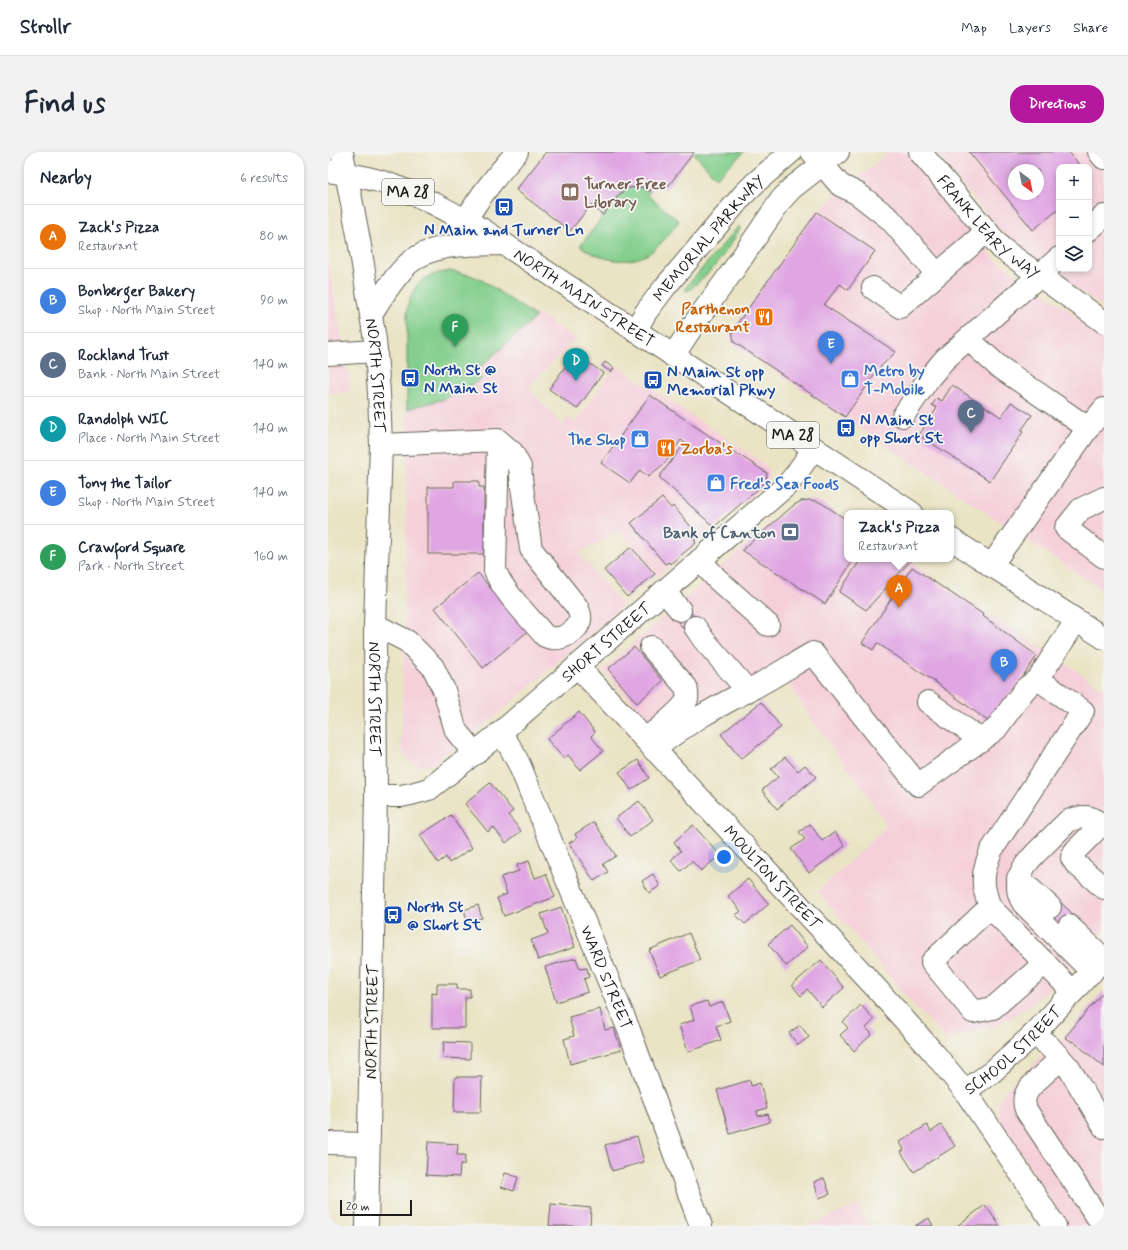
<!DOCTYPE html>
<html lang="en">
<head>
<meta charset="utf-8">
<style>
  :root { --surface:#fff; --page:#f2f2f3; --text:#1f2937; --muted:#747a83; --line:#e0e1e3; --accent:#b5179e }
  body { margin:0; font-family:Mynerve,sans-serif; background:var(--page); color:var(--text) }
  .controls { position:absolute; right:12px; top:12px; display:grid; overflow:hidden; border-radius:8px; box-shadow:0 2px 6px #0003 }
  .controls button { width:36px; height:36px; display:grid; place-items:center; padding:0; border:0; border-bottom:1px solid var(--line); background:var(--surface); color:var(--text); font:20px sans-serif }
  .compass { position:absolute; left:680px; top:12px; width:36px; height:36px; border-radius:50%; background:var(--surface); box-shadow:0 2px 6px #0003; rotate:148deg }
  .scale { position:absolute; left:12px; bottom:10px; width:72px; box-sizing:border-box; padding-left:4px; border:2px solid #1c1c1c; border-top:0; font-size:11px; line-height:14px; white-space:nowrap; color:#1c1c1c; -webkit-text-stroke:3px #f6f6f2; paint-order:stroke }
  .you { position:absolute; left:396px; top:705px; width:14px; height:14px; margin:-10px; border:3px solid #fff; border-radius:50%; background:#1a73e8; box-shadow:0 0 0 6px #1a73e833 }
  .badge { display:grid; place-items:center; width:26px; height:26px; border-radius:50%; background:var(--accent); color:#fff; font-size:13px; font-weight:700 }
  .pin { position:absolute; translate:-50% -33px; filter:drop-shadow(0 1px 2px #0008) }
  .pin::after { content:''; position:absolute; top:21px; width:14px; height:12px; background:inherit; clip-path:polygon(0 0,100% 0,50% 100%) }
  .popup { position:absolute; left:516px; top:358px; width:110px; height:52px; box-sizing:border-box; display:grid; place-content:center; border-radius:8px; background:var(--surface); filter:drop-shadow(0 1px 3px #0005); font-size:13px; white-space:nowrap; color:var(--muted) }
  .popup b { font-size:15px; color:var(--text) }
  .popup::after { content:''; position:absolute; left:50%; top:100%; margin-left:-8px; border:8px solid transparent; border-top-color:var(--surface) }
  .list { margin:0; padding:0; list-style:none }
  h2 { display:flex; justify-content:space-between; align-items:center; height:52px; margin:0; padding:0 16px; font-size:17px }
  h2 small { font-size:13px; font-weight:400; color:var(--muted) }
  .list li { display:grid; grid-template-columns:26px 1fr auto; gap:12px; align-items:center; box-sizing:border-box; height:64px; padding:0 16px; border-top:1px solid var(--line) }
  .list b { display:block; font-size:15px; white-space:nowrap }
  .list p { margin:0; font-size:13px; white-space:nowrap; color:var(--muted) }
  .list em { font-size:13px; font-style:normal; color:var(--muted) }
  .icon { flex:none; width:22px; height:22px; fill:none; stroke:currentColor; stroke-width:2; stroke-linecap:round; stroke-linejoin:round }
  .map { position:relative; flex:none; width:776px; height:1074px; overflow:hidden; border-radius:16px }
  header { display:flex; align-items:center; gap:24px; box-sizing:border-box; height:56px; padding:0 20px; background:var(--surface); border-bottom:1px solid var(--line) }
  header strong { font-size:19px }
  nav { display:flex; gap:22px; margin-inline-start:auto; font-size:14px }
  .intro { display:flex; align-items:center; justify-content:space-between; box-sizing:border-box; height:96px; padding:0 24px }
  h1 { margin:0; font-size:28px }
  .button { padding:10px 18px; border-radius:16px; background:var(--accent); color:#fff; font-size:14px; font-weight:700 }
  main { display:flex; gap:24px; padding:0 24px }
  aside { flex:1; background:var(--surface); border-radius:16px; box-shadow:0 2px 6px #0003 }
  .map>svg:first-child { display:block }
</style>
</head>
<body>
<header>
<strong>Strollr</strong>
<nav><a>Map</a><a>Layers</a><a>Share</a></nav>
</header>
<div class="intro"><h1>Find us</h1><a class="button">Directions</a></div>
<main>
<aside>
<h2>Nearby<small>6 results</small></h2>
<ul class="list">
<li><span class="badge" style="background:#e8710a">A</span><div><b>Zack's Pizza</b><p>Restaurant</p></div><em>80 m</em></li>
<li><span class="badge" style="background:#3f7fe0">B</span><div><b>Bonberger Bakery</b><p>Shop · North Main Street</p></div><em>90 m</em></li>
<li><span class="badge" style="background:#5c6f8a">C</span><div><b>Rockland Trust</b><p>Bank · North Main Street</p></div><em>140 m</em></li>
<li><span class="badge" style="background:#0f9aa8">D</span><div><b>Randolph WIC</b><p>Place · North Main Street</p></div><em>140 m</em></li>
<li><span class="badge" style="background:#3f7fe0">E</span><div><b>Tony the Tailor</b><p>Shop · North Main Street</p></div><em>140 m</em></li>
<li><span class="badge" style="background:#2e9e5b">F</span><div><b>Crawford Square</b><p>Park · North Street</p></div><em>160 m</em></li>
</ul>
</aside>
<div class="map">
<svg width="776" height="1074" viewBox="0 0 776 1074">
  <rect width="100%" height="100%" fill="#f6f6f2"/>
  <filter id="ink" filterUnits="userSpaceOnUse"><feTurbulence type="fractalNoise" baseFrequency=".025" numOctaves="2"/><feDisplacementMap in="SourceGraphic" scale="8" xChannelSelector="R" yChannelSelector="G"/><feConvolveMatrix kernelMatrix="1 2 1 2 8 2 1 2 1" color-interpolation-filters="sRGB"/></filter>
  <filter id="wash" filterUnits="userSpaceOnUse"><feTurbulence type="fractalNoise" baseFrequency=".012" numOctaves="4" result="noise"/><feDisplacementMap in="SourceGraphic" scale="16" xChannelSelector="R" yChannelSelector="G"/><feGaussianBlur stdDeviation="0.9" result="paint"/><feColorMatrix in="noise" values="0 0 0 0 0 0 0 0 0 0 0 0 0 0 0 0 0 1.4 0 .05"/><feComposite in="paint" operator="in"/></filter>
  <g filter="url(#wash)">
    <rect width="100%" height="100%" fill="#eae4c5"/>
    <path fill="#f5cfda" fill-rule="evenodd" d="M561 0H578L666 106 776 183V439L398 187 489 59Z
      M607 0H776V156L681 89ZM731 15H761V117H731ZM686 18H710V42H686Z
      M0 108 20 222 22 240 0 241Z
      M209 161 248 187 200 235 235 274 240 266 247 271 288 213 435 311 440 317V326L436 333 330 424 292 379 250 401 295 454 165 566 137 588 104 612 92 614 87 612 80 608 77 604 74 597 73 591 78 421 79 257 117 247 154 227 148 219 202 170Z
      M477 349 519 407H577L776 537V778L743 816 714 843 689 862 666 874 619 887 588 856 545 804 490 740 559 674 537 639 484 568 458 527 404 558 346 595 274 518 465 353Z
      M776 839V1074H740L674 972 670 961V955L673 945 676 940 710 908 734 888Z
      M530 1053 540 1074H480Z"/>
    <path fill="#84cf8d" stroke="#507654" d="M365 0H416L388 26Z
      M309 34 322 39 319 43 351 69C344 79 336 89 327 97 305 116 273 109 252 94L293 41 300 36Z
      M410 75H412V77C399 97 388 117 368 132 365 135 362 138 358 139V135Z
      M122 119 142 123 154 128 208 165 148 219 154 227 117 247 79 257V159C84 131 95 123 122 119Z"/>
    <g id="blocks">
      <path fill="#e0a6e3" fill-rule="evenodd" d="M218 0H366L338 37 329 30 322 39 313 35 300 36 293 41 275 63 263 53 242 79 188 38Z
        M641 0H741L753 15H731V57L705 78ZM686 18H710V42H686Z
        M489 60 547 99 520 138 512 132 496 153 568 200 553 214 517 265 406 190 404 179Z
        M247 201 275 221 249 257 221 237Z
        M277 210 286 216 283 220 274 214Z
        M624 233 673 265 683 250 704 263 693 279 695 280 662 329 591 283 609 256 604 253 609 246 614 249Z
        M322 243 365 273 439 321 438 330 386 375 331 325 357 291 353 288 337 311 320 325 312 318 302 331 273 311Z
        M126 329H151V335H156V402H100V335H126Z
        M334 346 343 356 345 354 371 384 366 388 368 391 342 412 341 410 337 412 303 371Z
        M480 348 489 349 495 352 519 368V407H526L497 452 414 398 466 353 473 349Z
        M303 395 327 422 299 445 276 418Z
        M533 407H582L583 408 538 458 511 440Z
        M584 415 656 463 655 464 709 504 661 570 610 532 549 491 545 498 534 491Z
        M150 421 199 480 155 516 107 456Z
        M357 454 372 471 360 482 345 464Z
        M306 495 335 529 309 551 280 517Z
        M433 550 453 575 413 607 393 582Z
        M251 560 267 580 263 584 275 599 252 618 240 603 236 607 219 587Z
        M457 605 470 619 477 613 488 625 449 657 434 638 450 625 443 617Z
        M310 608 321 626 303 638 291 620Z
        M162 631 185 659 180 663 193 679 178 691 165 675 160 680 137 652Z
        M311 649 325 668 302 685 288 666Z
        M123 663 144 696 121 711 118 705 110 711 92 683Z
        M266 670 288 704 275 712 280 720 266 729 241 691 249 686 247 682Z
        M482 672 494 689 507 680 517 694 481 721 463 697 477 687 471 680Z
        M365 673 392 703 373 719 364 709 353 719 343 708 353 699 346 690Z
        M201 709 207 726 218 722 227 745 176 764 169 746 179 742 173 725 191 719 189 713Z
        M325 722 332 734 321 741 314 729Z
        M420 727 441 752 417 772 408 763 413 759 400 744Z
        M729 747 749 766 734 782 714 763Z
        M150 753 154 766 140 771 136 758Z
        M233 755 247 795 210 808 203 788 220 782 213 762Z
        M462 773 480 795 458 814 440 792Z
        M361 781 372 808 332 824 321 798Z
        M248 806 252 817 259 816 261 825 256 827 260 840 228 850 217 815Z
        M493 808 516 836 494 855 479 837 473 844 464 833Z
        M109 832H129V837H142V845H137V876H104V841L109 842Z
        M776 839V915L745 889 744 890 737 885Z
        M379 849 381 855 395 850 402 869 388 874 393 888 360 900 351 873 366 868 362 854Z
        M533 853 546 868 538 876 544 882 526 899 512 883 520 876 515 870Z
        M272 857 277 878 286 876 293 898 242 912 236 887 246 884 241 865Z
        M472 873 481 885 470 893 461 881Z
        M116 890 142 891V907L115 906Z
        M127 925H154L153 960H126Z
        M422 928 423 934 432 931 439 956 429 959 430 964 440 962 442 970 402 982 389 938Z
        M599 973 603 980 613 973 627 994 586 1020 573 1000 576 998 572 990Z
        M309 984 316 1010 284 1019 277 993Z
        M100 990 130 992 129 1003H137L136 1013H132L131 1025 98 1023Z
        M177 1021 190 1025 186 1039 173 1035Z
        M496 1026 502 1042 491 1046 486 1030Z
        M223 1052 263 1056 262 1074H221Z
        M657 1053 672 1074H629Z
        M601 1066 605 1074H587Z"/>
    </g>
  </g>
  <g filter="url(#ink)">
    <use href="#blocks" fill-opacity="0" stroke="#646257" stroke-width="1"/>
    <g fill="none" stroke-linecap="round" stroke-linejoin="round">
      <defs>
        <g id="minor">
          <path d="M484 0 512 33 530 42 562 67 609 122"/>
          <path id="s1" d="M592 0 673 96 776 170"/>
          <path d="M771 0 776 6"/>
          <path d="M138 68C152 43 170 22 189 0"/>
          <path d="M761 78 776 64"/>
          <path d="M545 136 572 155 659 79"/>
          <path id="s2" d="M307 179 318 160 337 135 415 43 427 31 463 0"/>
          <path d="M641 186 650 196 670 214 760 276"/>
          <path d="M0 202 48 199"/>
          <path d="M345 204 368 169 404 120 453 48 464 36 510 0"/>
          <path d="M575 264 601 226 617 207 731 106"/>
          <path d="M53 293 170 288 184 300 192 315 194 335 203 397 249 455C251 459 253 464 252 468 250 479 234 488 224 486 221 486 219 485 217 484 203 467 173 438 167 418L170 288"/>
          <path d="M776 346 753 357 738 376 776 405"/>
          <path d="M372 408 389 427 440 473"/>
          <path d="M663 414 760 276 776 257"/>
          <path d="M336 439 352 458"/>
          <path d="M47 473 79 489 105 515 116 538 128 579 147 602"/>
          <path d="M367 475 376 488 419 538"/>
          <path id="s3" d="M249 514 548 836 605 900 637 939 695 1025 727 1074"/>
          <path d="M600 550 653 588"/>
          <path id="s4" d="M172 581 182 595 191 612 301 878 373 1074"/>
          <path d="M318 587C327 579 356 558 359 547 360 543 359 539 358 535L323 495"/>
          <path d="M326 598C356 572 392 553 427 535 447 524 466 512 485 501L590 633 668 577 697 537 710 527"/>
          <path id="s5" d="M48 644H73L83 642 101 637 172 581 459 333 468 322 486 296"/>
          <path d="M774 672 748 698 745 702 744 706 748 712 776 736"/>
          <path d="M690 726 722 755"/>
          <path d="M662 755 604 810 645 860 665 856 717 811"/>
          <path d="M741 774 776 807"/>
          <path d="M764 820 695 751C681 727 699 709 716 693 724 685 732 677 740 669 757 662 762 664 776 674"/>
          <path d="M745 840 662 755C653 732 654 721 663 699L755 559 710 527 748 469"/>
          <path d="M706 882 721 894 741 916 776 975"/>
          <path d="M733 907C725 914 703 932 699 940 695 947 696 955 700 961L772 1069"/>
          <path id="s6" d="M637 939 664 920 706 882 776 806"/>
          <path d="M0 991 40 992"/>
        </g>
        <g id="major">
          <path id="s7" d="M14 0 31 88 47 188 51 241 53 293 47 473 48 644 39 1074"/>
          <path id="s8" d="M0 19C22 22 45 26 66 34 98 46 126 62 155 78L584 361"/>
          <path d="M43 162C54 145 65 126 80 112 104 90 144 93 175 92"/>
          <path d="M623 387 776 486"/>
        </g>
      </defs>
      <use href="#minor" stroke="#646257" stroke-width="24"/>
      <use href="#major" stroke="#646257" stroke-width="24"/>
      <use href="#minor" stroke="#fff" stroke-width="22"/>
      <use href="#major" stroke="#fff" stroke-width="22"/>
    </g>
  </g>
  <defs>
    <symbol id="library-square" viewBox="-11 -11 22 22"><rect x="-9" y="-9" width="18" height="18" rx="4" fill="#8d6e63" stroke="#f6f6f2"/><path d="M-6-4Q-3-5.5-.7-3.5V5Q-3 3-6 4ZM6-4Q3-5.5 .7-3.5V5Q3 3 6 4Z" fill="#fff"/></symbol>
    <symbol id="bus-square" viewBox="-11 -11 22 22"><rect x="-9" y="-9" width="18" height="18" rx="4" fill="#1a4fb4" stroke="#f6f6f2"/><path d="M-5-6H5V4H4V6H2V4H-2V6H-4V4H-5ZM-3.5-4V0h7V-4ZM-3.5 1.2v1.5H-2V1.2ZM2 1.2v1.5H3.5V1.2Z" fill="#fff"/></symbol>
    <symbol id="restaurant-square" viewBox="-11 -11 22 22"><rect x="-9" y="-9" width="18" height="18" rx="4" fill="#e8710a" stroke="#f6f6f2"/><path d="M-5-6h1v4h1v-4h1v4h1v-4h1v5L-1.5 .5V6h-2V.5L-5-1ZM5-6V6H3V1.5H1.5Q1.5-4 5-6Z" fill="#fff"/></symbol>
    <symbol id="shop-square" viewBox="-11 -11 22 22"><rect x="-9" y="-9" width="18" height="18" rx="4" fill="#3f7fe0" stroke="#f6f6f2"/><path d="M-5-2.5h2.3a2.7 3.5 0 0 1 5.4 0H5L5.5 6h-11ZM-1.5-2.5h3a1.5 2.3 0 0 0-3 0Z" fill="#fff"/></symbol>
    <symbol id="bank-square" viewBox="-11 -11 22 22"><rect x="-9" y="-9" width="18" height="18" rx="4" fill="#5c6f8a" stroke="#f6f6f2"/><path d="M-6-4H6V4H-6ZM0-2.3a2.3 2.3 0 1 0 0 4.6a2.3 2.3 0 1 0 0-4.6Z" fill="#fff"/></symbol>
  </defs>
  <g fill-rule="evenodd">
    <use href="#library-square" x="231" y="29" width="22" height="22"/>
    <use href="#bus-square" x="165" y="44" width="22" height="22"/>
    <use href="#restaurant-square" x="425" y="154" width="22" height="22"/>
    <use href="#bus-square" x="71" y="215" width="22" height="22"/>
    <use href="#shop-square" x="511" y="216" width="22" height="22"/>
    <use href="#bus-square" x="314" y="217" width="22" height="22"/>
    <use href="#bus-square" x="507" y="265" width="22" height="22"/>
    <use href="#shop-square" x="301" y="276" width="22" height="22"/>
    <use href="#restaurant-square" x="327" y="285" width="22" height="22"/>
    <use href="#shop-square" x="377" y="320" width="22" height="22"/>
    <use href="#bank-square" x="451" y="369" width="22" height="22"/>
    <use href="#bus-square" x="54" y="752" width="22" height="22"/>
  </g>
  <g text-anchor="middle" stroke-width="3.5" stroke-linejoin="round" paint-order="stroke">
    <g fill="#f6f6f2" stroke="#5d5d5c" stroke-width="1">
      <rect x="54" y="27" width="52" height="26" rx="3"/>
      <rect x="439" y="270" width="52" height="26" rx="3"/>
    </g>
    <g font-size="15" font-weight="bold" fill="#1c1c1c">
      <text x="80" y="45">MA 28</text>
      <text x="465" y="288">MA 28</text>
    </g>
    <g font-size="16" font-weight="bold" fill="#785e54" stroke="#f6f6f2" text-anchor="start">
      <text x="256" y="37">Turner Free<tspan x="256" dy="18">Library</tspan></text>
    </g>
    <g font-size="16" fill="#1c1c1c" stroke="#f6f6f2">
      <text dy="6" stroke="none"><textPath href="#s1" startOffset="102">FRANK LEARY WAY</textPath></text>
      <text dy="6" stroke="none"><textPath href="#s2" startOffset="119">MEMORIAL PARKWAY</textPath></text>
      <text dy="6" stroke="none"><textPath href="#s8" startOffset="289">NORTH MAIN STREET</textPath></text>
      <text dy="6" stroke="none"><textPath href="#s7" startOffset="226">NORTH STREET</textPath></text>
      <text dy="6" stroke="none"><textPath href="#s5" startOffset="284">SHORT STREET</textPath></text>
      <text dy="6" stroke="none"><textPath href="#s7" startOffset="550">NORTH STREET</textPath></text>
      <text dy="6" stroke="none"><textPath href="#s3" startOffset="288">MOULTON STREET</textPath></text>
      <text dy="6" stroke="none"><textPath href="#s4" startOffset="267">WARD STREET</textPath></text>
      <text transform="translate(43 870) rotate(-89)" y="6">NORTH STREET</text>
      <text dy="6" stroke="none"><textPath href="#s6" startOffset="63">SCHOOL STREET</textPath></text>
    </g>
    <g font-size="16" font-weight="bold" fill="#164399" stroke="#f6f6f2" text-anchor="start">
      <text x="176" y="83" text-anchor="middle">N Main and Turner Ln</text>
      <text x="96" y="223">North St @<tspan x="96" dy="18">N Main St</tspan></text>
      <text x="339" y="225">N Main St opp<tspan x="339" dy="18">Memorial Pkwy</tspan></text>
      <text x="532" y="273">N Main St<tspan x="532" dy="18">opp Short St</tspan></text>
      <text x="79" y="760">North St<tspan x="79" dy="18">@ Short St</tspan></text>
    </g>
    <g font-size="16" font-weight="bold" fill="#c56008" stroke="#f6f6f2" text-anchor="end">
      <text x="422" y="162">Parthenon<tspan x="422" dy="18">Restaurant</tspan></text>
      <text x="352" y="302" text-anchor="start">Zorba's</text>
    </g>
    <g font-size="16" font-weight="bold" fill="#366cbe" stroke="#f6f6f2" text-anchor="start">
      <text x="536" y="224">Metro by<tspan x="536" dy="18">T-Mobile</tspan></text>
      <text x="298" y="293" text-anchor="end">The Shop</text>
      <text x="402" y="337">Fred's Sea Foods</text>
    </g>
    <g font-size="16" font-weight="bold" fill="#4e5e75" stroke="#f6f6f2" text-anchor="end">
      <text x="448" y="386">Bank of Canton</text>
    </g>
  </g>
</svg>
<div class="controls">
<button>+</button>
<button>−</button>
<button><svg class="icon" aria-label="layers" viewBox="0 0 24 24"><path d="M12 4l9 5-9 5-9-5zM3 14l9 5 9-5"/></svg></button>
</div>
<svg class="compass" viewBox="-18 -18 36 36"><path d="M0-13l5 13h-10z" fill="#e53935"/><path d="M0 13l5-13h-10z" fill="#747a83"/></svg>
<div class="scale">20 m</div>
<div class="you"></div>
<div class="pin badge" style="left:571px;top:456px;background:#e8710a">A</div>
<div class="popup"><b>Zack's Pizza</b>Restaurant</div>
<div class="pin badge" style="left:676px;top:530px;background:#3f7fe0">B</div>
<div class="pin badge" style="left:643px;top:281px;background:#5c6f8a">C</div>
<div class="pin badge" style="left:248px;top:229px;background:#0f9aa8">D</div>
<div class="pin badge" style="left:503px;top:212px;background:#3f7fe0">E</div>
<div class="pin badge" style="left:127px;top:195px;background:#2e9e5b">F</div>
</div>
</main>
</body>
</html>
